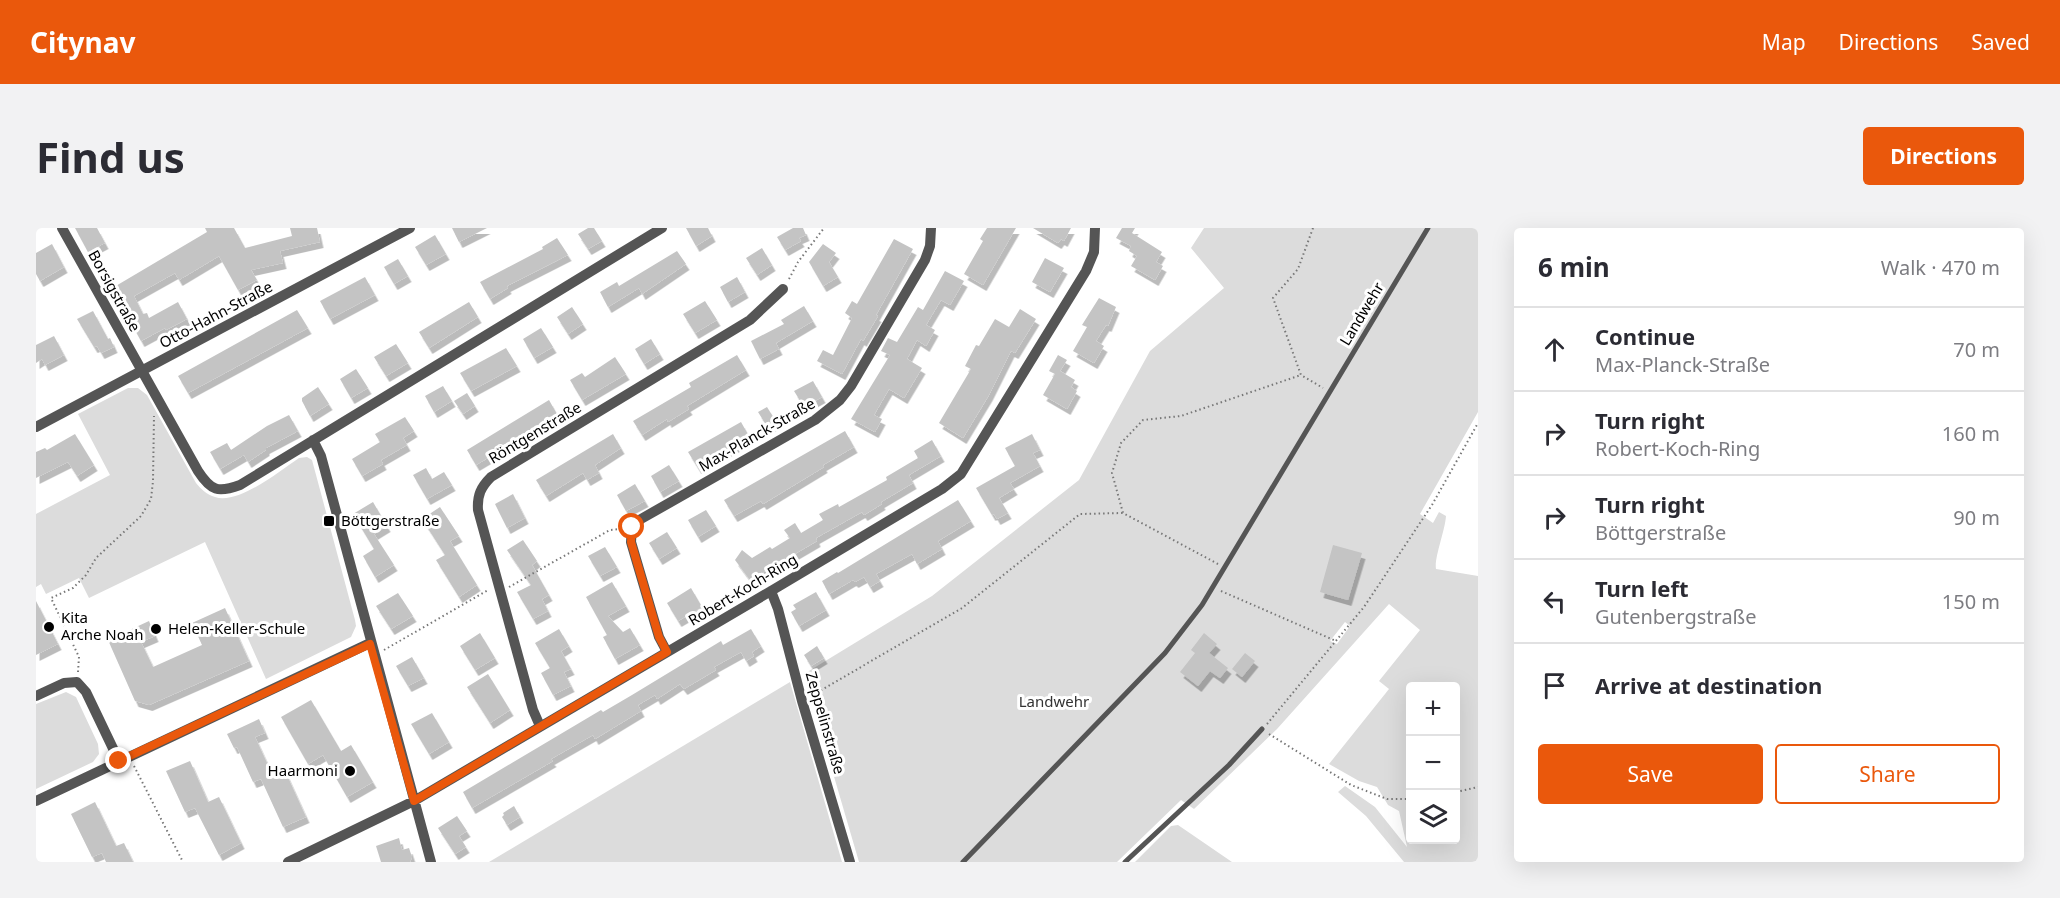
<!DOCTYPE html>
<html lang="en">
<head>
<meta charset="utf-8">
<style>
  :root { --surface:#fff; --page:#f2f2f3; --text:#2b2b33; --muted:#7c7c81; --line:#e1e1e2; --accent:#ea580c }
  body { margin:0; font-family:"Noto Sans",sans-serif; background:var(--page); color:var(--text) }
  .controls { position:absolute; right:18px; bottom:18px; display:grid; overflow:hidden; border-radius:6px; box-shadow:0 6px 24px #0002 }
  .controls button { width:54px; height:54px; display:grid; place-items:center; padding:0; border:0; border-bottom:2px solid var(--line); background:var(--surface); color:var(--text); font:30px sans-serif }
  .stop { position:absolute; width:18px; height:18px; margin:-14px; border:4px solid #ea580c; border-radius:50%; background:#fff }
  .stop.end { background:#ea580c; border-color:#fff; box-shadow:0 2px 6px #0008 }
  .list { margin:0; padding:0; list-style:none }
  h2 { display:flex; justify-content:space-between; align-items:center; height:78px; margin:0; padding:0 24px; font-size:26px }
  h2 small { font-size:20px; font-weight:400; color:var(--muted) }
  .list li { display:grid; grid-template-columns:39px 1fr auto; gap:18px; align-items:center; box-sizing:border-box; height:84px; padding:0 24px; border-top:2px solid var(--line) }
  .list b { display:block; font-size:22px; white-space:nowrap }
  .list p { margin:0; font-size:20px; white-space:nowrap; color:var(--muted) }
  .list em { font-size:20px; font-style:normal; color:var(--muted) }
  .actions { display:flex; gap:12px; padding:18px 24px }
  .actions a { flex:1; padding:14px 0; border:2px solid var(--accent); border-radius:6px; text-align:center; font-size:21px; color:var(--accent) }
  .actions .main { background:var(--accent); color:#fff }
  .icon { flex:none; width:33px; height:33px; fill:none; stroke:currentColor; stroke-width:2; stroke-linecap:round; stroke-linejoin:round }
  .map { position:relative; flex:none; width:1442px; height:634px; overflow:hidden; border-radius:6px }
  header { display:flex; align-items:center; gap:36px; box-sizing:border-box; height:84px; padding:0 30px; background:var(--accent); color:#fff }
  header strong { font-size:28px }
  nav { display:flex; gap:33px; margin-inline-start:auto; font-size:21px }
  .intro { display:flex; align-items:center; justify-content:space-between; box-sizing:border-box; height:144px; padding:0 36px }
  h1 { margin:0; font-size:42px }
  .button { padding:15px 27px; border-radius:6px; background:var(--accent); color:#fff; font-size:21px; font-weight:700 }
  main { display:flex; gap:36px; padding:0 36px }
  aside { flex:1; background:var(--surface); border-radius:6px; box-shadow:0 6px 24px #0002 }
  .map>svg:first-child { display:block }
</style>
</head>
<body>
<header>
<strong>Citynav</strong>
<nav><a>Map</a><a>Directions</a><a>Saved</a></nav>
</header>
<div class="intro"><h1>Find us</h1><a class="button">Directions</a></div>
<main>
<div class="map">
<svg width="1442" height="634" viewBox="0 0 1442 634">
  <defs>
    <filter id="shadow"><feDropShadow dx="3.5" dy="6" stdDeviation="0" flood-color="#0004"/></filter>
  </defs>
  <rect width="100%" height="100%" fill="#fff"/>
  <path fill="#dcdcdc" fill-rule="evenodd" d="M1168 0H1442V184L1384 286 1397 295 1403 284 1410 288C1409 303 1398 330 1400 341L1442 348V634H1368L1330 588 1302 564 1309 558 1339 579 1371 619 1363 583 1352 577 1341 559 1323 553 1293 536 1353 461 1343 453 1384 402 1353 376 1241 501 1158 581 1145 572 1081 634H823L768 446 896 368 1043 252 1114 123 1188 60 1155 20ZM1309 394 1314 398 1301 416 1294 413ZM1374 458H1420V612H1374Z
    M92 160H102L111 167 160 255C165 261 171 267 179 269 202 277 244 243 263 230L271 229 276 232 319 392 320 398 315 409 230 451 169 314 53 370 43 350 10 366 5 356 0 359V286L74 247 42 186Z
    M754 454 806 634H453Z
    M30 464 40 469 62 516 63 526 57 534 0 561V476Z
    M1142 597 1196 634H1099L1135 598Z"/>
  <path fill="#c4c4c4" filter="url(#shadow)" d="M39 0H61L69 15 52 24Z
    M169 0H198L209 20 256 8 254 0H281L284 14 244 23 247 35 215 42 221 52 202 62 183 28 143 52 139 45 98 68 107 86 111 85 113 90 142 74 151 91 130 102 129 100 105 113 87 80 83 82 73 62 171 4Z
    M416 0H451L423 14Z
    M552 0H558L566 13 552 21 542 6Z
    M650 0H672L676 8 660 18Z
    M757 0H767L770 7 763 10 765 13 749 22 741 9Z
    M951 0H980L947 57 928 46 947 13 944 11Z
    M997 0H1035L1028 13 1025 11 1022 15Z
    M1086 0H1099L1096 5 1126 24 1120 34 1127 38 1119 52 1095 38 1101 28 1093 23 1095 18 1080 10Z
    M399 7 410 26 390 37 379 19Z
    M521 10 532 27 471 58 472 60 454 71 444 54 507 21 506 19Z
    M858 11 877 21 840 87 842 88 827 113 825 111 806 146 781 133 787 122 797 127 816 90 809 85 816 73 821 76Z
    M16 16 28 39 4 53 0 46V25Z
    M787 16 800 25 793 34 802 49 787 58 773 34Z
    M726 20 736 37 721 47 710 30Z
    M641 23 650 36 606 66 603 60 572 79 564 64 581 54 583 58Z
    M1009 30 1028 40 1014 64 996 54Z
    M362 31 372 48 358 56 348 39Z
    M909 43 928 53 914 77 905 72 890 97 899 102 890 118 881 112 871 131 886 140 868 170 853 161 838 187 846 191 839 204 815 191 854 127 845 123 852 110 861 114 882 79 887 82Z
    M329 49 339 67 294 91 284 73Z
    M701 49 709 64 692 74 684 59Z
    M1063 70 1080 79 1072 98 1070 97 1060 113 1068 118 1058 135 1037 123 1051 99 1046 97Z
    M669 73 681 92 659 105 647 86Z
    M433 74 442 89 393 120 383 104Z
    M768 78 777 93 740 115 743 121 724 131 715 113 748 96 745 92Z
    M536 79 547 96 532 106 521 89Z
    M984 81 1000 91 979 125 975 123 953 167 927 210 903 195 935 141 929 138 940 117 943 118 959 91 973 99Z
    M261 82 272 100 152 165 142 148Z
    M57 83 72 111 74 110 78 119 65 125 61 118 58 119 41 91Z
    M505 100 517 119 498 130 487 111Z
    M18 108 28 127 9 137 6 131 0 135V117Z
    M615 111 624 126 608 136 599 121Z
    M360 116 372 135 350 148 338 129Z
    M470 120 481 138 435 163 424 145Z
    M701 127 710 142 651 178 653 181 632 194 631 191 606 207 597 193 655 159 653 155Z
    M1022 127 1031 132 1024 143 1039 152 1035 159 1041 163 1031 181 1007 167 1019 146 1013 143Z
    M579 129 590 146 546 172 534 152 546 145 549 149Z
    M320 141 332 160 315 170 304 151Z
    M777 153 786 169 768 179 758 163Z
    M407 158 416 173 398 184 389 168Z
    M282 159 293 176 274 188 266 173V170Z
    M431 165 439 178 427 186 418 173Z
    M513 172 522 188 440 237 431 222Z
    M731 179 741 195 732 200 722 184Z
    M253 187 262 203 230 220V222L212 234 208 227 184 241 174 224 191 215 195 222 231 198Z
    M369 189 378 203 367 210 371 217 345 232 347 236 326 248 316 231 344 214 339 206Z
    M705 194 714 210 662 240 652 224Z
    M809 203 818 219 787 237 788 239 727 276 725 273 698 288 688 272Z
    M39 206 58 237 41 248 32 234 0 250V224L9 220 11 222Z
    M577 206 585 220 559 237 563 245 551 252 547 245 510 268 500 252Z
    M996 206 1004 222 997 225 1004 238 974 255 978 261 963 270 972 285 961 291 958 286 956 287 940 260 979 238 969 220Z
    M896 212 905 228 873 247 877 255 845 274 846 276 828 287 826 284 780 310 781 313 714 352 699 332 706 322 716 330 734 319 736 321 754 310 748 302 759 295 765 305 787 292 783 286 802 276 803 279 851 252 850 249 882 230 878 223Z
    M633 237 643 253 624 264 615 248Z
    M390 240 396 251 408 244 416 257 391 271 377 247Z
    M599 256 609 273 590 283 581 267Z
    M477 266 489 290 471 300 459 276Z
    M922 272 935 293 902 313 906 321 881 336 876 326 840 346 844 353 834 359 828 349 819 354 817 352 793 366 786 353 801 344 802 345Z
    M337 274 351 298 338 306 358 337 339 349 327 328 338 321 317 286Z
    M404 279 423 308 414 313 441 357 423 369 400 332 409 327 386 291Z
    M670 282 680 298 662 309 652 292Z
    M631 304 641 320 623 331 613 315Z
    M487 312 501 333 496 337 513 367 506 371 512 383 497 391 481 364 495 357 471 322Z
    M1297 317 1326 325 1312 372 1284 364Z
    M569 319 581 339 564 348 552 328Z
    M576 354 590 378 572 388 587 404 594 400 604 417 579 431 567 409 571 407 550 369Z
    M655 360 666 379 642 393 631 375Z
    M780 364 790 382 763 398 755 384 760 381 757 377Z
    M362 365 377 388 355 401 340 378Z
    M0 373 22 416 0 427Z
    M189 380 213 433 113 477 99 473 72 412 113 393 119 408 105 414 117 439 166 417 156 395Z
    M523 401 533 418 525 423 535 441 528 444 535 458 517 467 505 445 514 440 499 415Z
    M715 401 725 418 716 424 718 428 710 433 705 424 678 439 680 442 648 461 644 456 621 471 619 467 602 477 605 483 559 511 557 507 515 531 517 533 436 580 427 564 565 482 567 484 596 467 685 413 687 417Z
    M444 405 459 430 439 442 424 418Z
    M1168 405 1181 416 1173 425 1192 440 1184 450 1174 443 1162 458 1144 444 1159 425 1155 422Z
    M781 418 788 430 775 438 768 427Z
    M1209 425 1219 433 1206 449 1196 441Z
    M376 429 388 450 372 458 360 438Z
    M452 446 474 482 454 495 431 459Z
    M275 472 305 523 315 517 337 554 311 569 287 527 272 536 245 489Z
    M396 485 413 514 393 526 375 496Z
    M223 491 229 505 219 509 237 548 249 543 270 589 247 599 225 551 217 554 201 519 198 520 191 506Z
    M154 533 172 574 183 569 205 615 183 627 159 580 149 584 130 543Z
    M59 574 80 618 88 615 97 634H70L66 625 56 629 35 586Z
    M478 578 484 589 471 597 466 589 468 587 467 585Z
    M421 588 431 603 423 608 430 619 419 626 402 600Z
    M363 610 366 622 373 620 376 629 374 634H345L340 618Z"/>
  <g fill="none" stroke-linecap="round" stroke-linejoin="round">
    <path stroke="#777" stroke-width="2" stroke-dasharray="1.5 3" stroke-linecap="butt" d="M1277 0 1262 41 1237 70 1265 147 1287 160
      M753 51 762 34 788 0
      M1182 336 1087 285 1076 245 1085 215 1107 192 1145 188 1265 147
      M473 359 574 302 584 301
      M1185 363 1300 413
      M348 422 452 362
      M42 444 43 429 15 370 37 360 50 347 60 330 105 288 115 271 117 253 118 188
      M777 467 926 380 1044 286 1087 285
      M1231 496 1328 379 1396 277 1442 195
      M1233 506 1315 557 1351 571H1374
      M98 538 147 634
      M1420 564 1442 559"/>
    <path stroke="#555" stroke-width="5" d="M927 634 1129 425 1166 377 1392 0
      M1089 634 1193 537 1226 501"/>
    <path stroke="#555" stroke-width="10" d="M26 0 162 243C175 263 182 265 204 257L626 0
      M0 199 374 0
      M277 212 285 228 395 634
      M735 363 742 381 766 473 814 634
      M631 424 623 409 595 314 596 299 605 291 779 192 804 172 815 158 889 32 894 18 895 0
      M0 468 28 455 41 454 50 464 83 533
      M504 498 497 482 442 282C441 267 445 259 455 249L714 92 747 61
      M0 573 334 415
      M252 634 378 573 735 363 906 261 925 246 1050 43 1058 24 1059 0"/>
  </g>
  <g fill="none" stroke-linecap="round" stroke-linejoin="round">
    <path stroke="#ea580c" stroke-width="8" d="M83 533 334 416 378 573 631 424 623 409 595 314 596 299"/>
  </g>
  <g fill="#000" stroke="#fff" stroke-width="2">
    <rect x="287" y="287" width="12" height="12" rx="3"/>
    <circle cx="13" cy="399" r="6"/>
    <circle cx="120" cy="401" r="6"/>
    <circle cx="314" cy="543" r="6"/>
  </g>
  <g text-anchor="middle" stroke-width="6" stroke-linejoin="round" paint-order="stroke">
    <g font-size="15" fill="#000" stroke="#fff">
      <text transform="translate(78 63) rotate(61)" y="5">Borsigstraße</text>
      <text transform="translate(1326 86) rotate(-59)" y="5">Landwehr</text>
      <text transform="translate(180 87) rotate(-28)" y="5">Otto-Hahn-Straße</text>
      <text transform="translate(499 205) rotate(-31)" y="5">Röntgenstraße</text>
      <text transform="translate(721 207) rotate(-30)" y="5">Max-Planck-Straße</text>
      <text transform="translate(707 362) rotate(-31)" y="5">Robert-Koch-Ring</text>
      <text transform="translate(789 495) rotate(74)" y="5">Zeppelinstraße</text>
    </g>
    <g font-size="15" fill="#000" stroke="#fff" text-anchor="start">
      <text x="305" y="298">Böttgerstraße</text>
      <text x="25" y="395">Kita<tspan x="25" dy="17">Arche Noah</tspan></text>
      <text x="132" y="406">Helen-Keller-Schule</text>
      <text x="302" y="548" text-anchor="end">Haarmoni</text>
    </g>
    <g font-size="15" fill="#333" stroke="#fff">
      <text x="1018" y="479">Landwehr</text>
    </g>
  </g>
</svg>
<div class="controls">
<button>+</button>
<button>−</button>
<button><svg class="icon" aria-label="layers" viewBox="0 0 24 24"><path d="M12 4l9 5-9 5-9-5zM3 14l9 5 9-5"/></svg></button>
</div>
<div class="stop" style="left:596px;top:299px"></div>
<div class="stop end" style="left:83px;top:533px"></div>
</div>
<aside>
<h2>6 min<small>Walk · 470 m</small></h2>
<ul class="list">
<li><svg class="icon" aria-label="ahead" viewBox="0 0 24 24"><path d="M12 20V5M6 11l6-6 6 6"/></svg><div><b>Continue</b><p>Max-Planck-Straße</p></div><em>70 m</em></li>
<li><svg class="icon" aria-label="right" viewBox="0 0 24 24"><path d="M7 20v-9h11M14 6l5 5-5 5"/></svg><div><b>Turn right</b><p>Robert-Koch-Ring</p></div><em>160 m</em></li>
<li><svg class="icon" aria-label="right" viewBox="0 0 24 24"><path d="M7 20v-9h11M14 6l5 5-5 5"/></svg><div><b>Turn right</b><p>Böttgerstraße</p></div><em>90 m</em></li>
<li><svg class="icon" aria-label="left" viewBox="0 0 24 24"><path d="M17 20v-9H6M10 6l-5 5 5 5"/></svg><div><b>Turn left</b><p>Gutenbergstraße</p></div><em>150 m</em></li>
<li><svg class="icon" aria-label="arrive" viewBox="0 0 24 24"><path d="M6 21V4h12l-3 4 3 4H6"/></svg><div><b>Arrive at destination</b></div></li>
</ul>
<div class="actions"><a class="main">Save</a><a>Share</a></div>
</aside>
</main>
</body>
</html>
